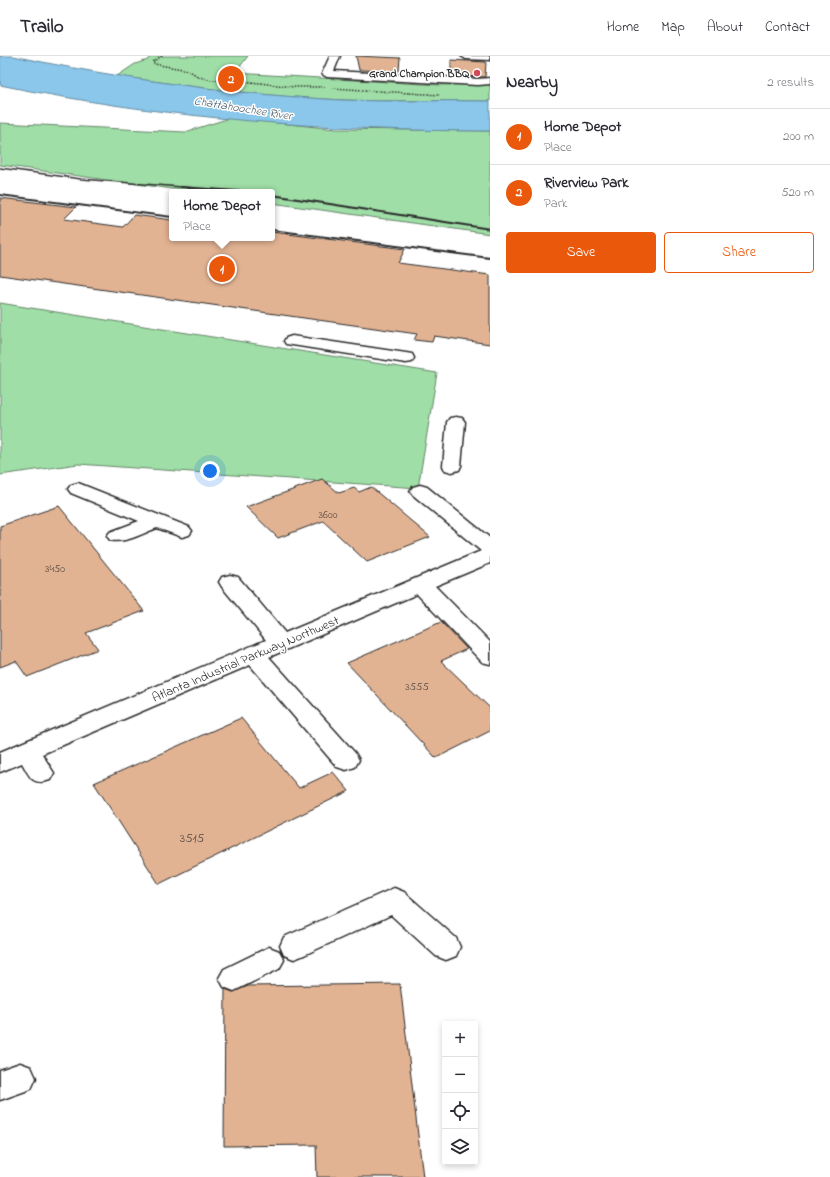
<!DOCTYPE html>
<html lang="en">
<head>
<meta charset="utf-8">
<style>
  :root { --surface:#fff; --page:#f2f2f3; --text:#2b2b33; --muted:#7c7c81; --line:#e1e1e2; --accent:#ea580c }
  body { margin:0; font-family:"Indie Flower",sans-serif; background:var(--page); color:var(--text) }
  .controls { position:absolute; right:12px; bottom:12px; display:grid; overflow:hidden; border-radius:4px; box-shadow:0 2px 6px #0003 }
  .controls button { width:36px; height:36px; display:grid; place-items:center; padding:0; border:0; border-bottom:1px solid var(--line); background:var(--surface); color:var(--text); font:20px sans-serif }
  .you { position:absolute; left:210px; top:415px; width:14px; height:14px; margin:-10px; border:3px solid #fff; border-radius:50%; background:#1a73e8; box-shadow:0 0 0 6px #1a73e833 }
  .badge { display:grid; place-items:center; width:26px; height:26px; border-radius:50%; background:var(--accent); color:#fff; font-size:13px; font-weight:700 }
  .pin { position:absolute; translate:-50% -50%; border:2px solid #fff; box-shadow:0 1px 4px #0006 }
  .popup { position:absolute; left:169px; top:133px; width:106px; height:52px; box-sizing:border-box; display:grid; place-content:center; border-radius:4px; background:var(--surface); filter:drop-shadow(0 1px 3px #0005); font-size:13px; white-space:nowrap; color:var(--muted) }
  .popup b { font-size:15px; color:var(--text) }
  .popup::after { content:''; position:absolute; left:50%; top:100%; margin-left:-8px; border:8px solid transparent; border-top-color:var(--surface) }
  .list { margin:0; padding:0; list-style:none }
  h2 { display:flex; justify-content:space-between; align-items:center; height:52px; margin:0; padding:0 16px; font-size:17px }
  h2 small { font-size:13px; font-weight:400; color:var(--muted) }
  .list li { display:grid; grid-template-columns:26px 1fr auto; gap:12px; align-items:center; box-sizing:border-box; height:56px; padding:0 16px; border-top:1px solid var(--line) }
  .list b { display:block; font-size:15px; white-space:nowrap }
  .list p { margin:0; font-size:13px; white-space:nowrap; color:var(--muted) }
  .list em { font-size:13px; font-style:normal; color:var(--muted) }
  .actions { display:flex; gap:8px; padding:12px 16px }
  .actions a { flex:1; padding:9px 0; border:1px solid var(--accent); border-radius:4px; text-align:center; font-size:14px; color:var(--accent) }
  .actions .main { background:var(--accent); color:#fff }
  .icon { flex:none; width:22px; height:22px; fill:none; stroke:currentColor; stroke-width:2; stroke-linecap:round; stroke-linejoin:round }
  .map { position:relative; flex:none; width:490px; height:1121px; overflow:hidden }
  header { display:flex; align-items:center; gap:24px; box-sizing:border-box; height:56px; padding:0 20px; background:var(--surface); border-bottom:1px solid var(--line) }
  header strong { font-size:19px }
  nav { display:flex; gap:22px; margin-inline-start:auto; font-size:14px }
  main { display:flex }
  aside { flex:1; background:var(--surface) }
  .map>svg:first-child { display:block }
</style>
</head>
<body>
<header>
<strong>Trailo</strong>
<nav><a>Home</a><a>Map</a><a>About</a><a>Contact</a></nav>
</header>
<main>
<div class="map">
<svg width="490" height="1121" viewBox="0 0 490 1121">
  <rect width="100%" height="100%" fill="#fff"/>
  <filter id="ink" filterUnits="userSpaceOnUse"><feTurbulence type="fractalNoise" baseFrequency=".025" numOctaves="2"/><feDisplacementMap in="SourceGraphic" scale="8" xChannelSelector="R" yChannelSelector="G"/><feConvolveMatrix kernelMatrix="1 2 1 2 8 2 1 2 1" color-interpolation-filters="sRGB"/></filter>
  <g filter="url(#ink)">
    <path fill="#9fdea6" stroke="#658468" d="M151 0H248L235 17 439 29 487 28 490 26V45C441 44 393 46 344 44 268 41 192 31 117 20L135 8 148 4Z
      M230 62 336 73 490 75V178L272 147V136H194L0 109V67L185 76Z
      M0 247 437 317 418 432 78 408 0 419Z"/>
    <path fill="#8ac7eb" stroke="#64899e" d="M0 0H13C121 23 232 38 342 44 391 46 441 44 490 45V75C326 75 160 62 0 29Z"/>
    <path fill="#e2b393" stroke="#2b2b2b" d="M356 0 400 2 399 15 359 14Z
      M451 4 486 6 485 21 451 20Z
      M0 142 76 151 64 163 123 171 134 159 172 164V182H272V176L405 193 398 207 490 219V288L434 280 432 286 414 284 417 278 0 219Z
      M322 423 339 437 354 432 359 436 371 431 430 481 367 506 323 465 278 482 246 451Z
      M59 450 144 555 86 577 98 593 27 621 16 605 0 611V470Z
      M441 566 467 593 441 605 490 652V675L436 702 347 607Z
      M241 662 299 732 333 716 349 735 159 828 94 727Z
      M400 928 423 1121H317L316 1089 224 1090 225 933 233 936 248 930Z"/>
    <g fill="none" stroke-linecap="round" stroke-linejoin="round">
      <defs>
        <path id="minor" d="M330 0H340L334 15 478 23 490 22V28L478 29 327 21 322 18Z
          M461 0H490V4L466 3Z
          M292 280 406 297 412 298 414 302 412 306 406 307 286 288 284 285 286 282Z
          M456 361 462 362 465 366 461 410 459 414 452 416 445 414 443 410 447 366 450 362Z
          M78 427 189 471 192 475 189 479 182 481 157 472C143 477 125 488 110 484L107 480 110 476 139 465 71 437 68 433 71 429Z
          M420 429 427 431 490 482V507L435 530 490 586V608L482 606 417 538 269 601 355 697 359 704 355 711 346 714 337 711 250 609 42 698 54 717 50 724C32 730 30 721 22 707L0 716V696L266 584 222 531 219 526 222 521 230 519 238 521 285 577 481 495 413 439 410 435 413 431Z
          M394 832 404 836 456 882 460 891 456 900 446 904 436 900 391 859 304 899 294 903 284 899 280 890 284 881Z
          M269 891 279 895 284 904 279 913 234 935 224 931 219 922 224 913Z
          M20 1007 31 1011 36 1022 31 1033 0 1044V1014Z"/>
      </defs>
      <use href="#minor" stroke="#2b2b2b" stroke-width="3"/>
      <path stroke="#2b2b2b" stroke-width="1.5" stroke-dasharray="1.5 1.5" stroke-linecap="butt" d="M162 0 153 6 154 8 188 14 199 21 212 24 242 25 294 31H325
        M332 32 440 39"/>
      <use href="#minor" fill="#fff" fill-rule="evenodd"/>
      <path stroke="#2b2b2b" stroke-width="1.5" d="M0 112 81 123 194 132"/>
      <path stroke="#2b2b2b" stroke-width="2" d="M181 131 250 136
        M0 139 172 161
        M272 139 490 173
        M272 174 490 202"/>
    </g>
  </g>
  <circle fill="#d1495b" stroke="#fff" stroke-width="1.5" cx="477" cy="17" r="4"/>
  <g text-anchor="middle" stroke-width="3" stroke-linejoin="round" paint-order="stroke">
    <g font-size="11" font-weight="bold" fill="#2b2b2b" stroke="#fff" text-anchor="end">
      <text x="469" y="21">Grand Champion BBQ</text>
    </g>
    <g font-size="11" fill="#594d45">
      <text x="328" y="462">3600</text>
      <text x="55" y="516">3450</text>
      <text x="417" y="634">3555</text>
    </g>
    <g font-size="12" font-style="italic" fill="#485a65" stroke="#fff">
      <text transform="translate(243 52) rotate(9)" y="4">Chattahoochee River</text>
    </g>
    <g font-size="13" fill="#2b2b2b" stroke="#fff">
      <text transform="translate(245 602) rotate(-23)" y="5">Atlanta Industrial Parkway Northwest</text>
    </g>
    <g font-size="13" fill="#594d45">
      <text x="192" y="786">3515</text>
    </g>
  </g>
</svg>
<div class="controls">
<button>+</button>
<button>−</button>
<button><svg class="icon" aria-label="locate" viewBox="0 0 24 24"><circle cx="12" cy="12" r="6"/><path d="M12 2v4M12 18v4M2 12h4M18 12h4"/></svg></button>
<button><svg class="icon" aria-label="layers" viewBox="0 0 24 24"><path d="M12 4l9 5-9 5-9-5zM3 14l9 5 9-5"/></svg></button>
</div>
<div class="you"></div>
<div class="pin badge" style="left:222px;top:213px">1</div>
<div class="popup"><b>Home Depot</b>Place</div>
<div class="pin badge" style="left:231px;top:23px">2</div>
</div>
<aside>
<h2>Nearby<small>2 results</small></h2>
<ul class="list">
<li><span class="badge">1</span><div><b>Home Depot</b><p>Place</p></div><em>200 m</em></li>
<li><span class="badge">2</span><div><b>Riverview Park</b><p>Park</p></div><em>520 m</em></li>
</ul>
<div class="actions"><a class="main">Save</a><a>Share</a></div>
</aside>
</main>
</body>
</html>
